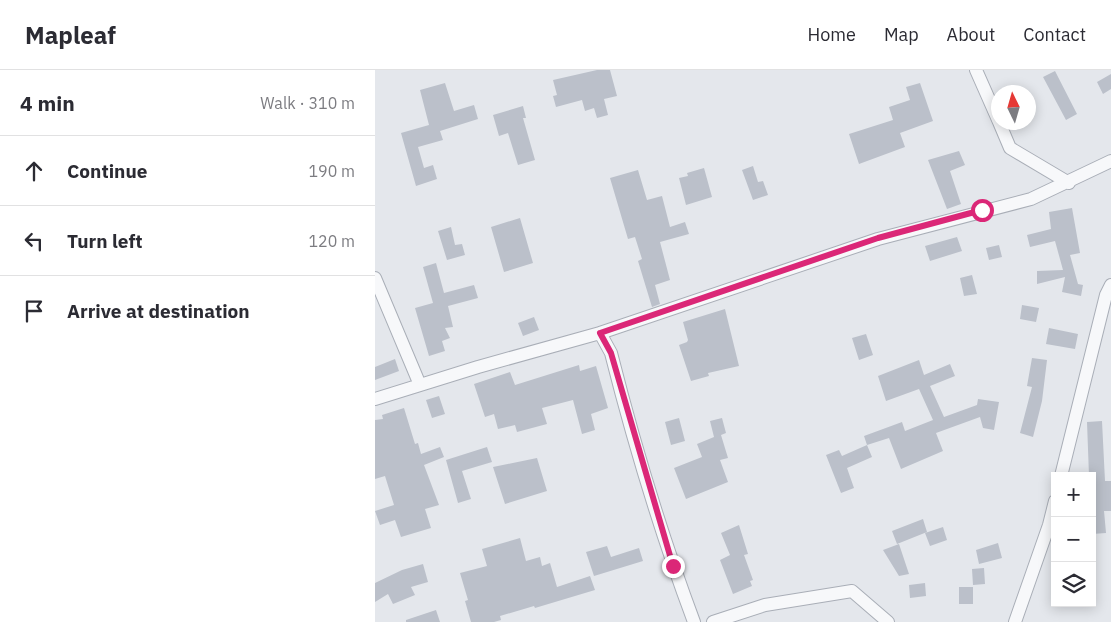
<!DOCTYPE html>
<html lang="en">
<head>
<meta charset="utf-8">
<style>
  :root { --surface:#fff; --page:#f2f2f3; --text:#2b2b33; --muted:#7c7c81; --line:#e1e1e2 }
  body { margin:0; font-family:"IBM Plex Sans",sans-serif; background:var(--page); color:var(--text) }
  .controls { position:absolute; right:15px; bottom:15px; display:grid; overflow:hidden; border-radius:0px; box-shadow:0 2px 12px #0003 }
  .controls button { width:45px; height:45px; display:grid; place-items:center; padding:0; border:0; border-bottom:1px solid var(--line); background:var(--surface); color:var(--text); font:25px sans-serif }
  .compass { position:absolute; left:616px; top:15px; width:45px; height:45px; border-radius:50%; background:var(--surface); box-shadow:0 2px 12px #0003; rotate:355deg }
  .stop { position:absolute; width:15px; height:15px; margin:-11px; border:4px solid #db2777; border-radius:50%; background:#fff }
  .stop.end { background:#db2777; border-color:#fff; box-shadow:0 1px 5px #0008 }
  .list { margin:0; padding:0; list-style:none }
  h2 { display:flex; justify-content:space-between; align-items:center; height:65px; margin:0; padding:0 20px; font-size:21px }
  h2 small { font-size:16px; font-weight:400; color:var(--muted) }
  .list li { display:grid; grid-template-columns:32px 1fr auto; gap:15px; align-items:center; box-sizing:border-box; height:70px; padding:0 20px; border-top:1px solid var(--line) }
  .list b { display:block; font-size:19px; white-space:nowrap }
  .list em { font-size:16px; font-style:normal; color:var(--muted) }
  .icon { flex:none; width:28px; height:28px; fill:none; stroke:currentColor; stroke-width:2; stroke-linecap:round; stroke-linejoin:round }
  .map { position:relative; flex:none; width:736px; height:552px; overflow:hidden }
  header { display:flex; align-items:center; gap:30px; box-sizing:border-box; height:70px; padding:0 25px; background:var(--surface); border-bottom:1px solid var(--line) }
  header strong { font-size:24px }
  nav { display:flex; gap:28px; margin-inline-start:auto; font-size:18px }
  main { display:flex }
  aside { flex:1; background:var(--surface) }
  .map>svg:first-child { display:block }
</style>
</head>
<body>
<header>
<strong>Mapleaf</strong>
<nav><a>Home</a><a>Map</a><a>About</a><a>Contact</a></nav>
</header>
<main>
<aside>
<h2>4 min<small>Walk · 310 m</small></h2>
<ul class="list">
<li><svg class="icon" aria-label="ahead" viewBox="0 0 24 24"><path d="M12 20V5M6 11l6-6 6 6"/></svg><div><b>Continue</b></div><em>190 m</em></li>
<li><svg class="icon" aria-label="left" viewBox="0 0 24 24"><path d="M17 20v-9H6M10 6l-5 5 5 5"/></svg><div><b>Turn left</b></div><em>120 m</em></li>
<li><svg class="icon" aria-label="arrive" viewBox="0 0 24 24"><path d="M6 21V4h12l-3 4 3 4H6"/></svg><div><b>Arrive at destination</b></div></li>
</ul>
</aside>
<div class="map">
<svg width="736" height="552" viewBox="0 0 736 552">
  <rect width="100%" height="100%" fill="#e4e7ec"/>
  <path fill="#bbc0ca" d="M222 0H235L242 26 229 29 233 45 222 48 219 38 210 41 207 30 181 37 178 26 182 25 178 10Z
    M680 1 702 44 691 50 668 7Z
    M736 4V19L728 24 722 12Z
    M70 13 79 41 99 35 103 49 65 61 68 70 43 77 49 98 58 95 62 109 41 116 26 63 54 55 45 20Z
    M545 13 558 51 525 63 530 77 484 94 474 64 518 50 514 37 535 30 531 17Z
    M148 36 151 48H148L160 90 143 95 133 63 124 66 118 45Z
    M584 81 590 95 575 101 586 134 572 139 553 90Z
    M378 96 383 112 388 111 393 125 378 130 367 100Z
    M329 98 337 127 311 135 304 108 313 106 312 103Z
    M263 100 272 130 287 126 295 157 310 152 314 164 285 172 295 210 280 215 285 234 277 237 263 191 267 189 260 167 253 169 235 108Z
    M697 138 705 183 695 185 703 214 708 215 706 226 687 222 690 207 662 214V201L688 200 680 171 655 177 652 165 676 159 674 142Z
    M145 148 158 193 129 202 116 157Z
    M76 157 80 175 87 174 90 185 72 190 63 161Z
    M582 167 587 181 555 191 550 176Z
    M624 175 627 187 614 190 611 178Z
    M61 193 69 223 99 215 103 228 73 236 78 257 70 258 75 268 67 271 70 281 54 286 40 238 58 233 48 197Z
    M597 205 602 224 589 226 585 208Z
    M647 235 664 238 661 252 645 249Z
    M350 239 364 296 333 303 334 306 316 311 304 275 312 272 313 270 308 252Z
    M159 247 164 260 148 266 143 253Z
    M674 258 703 264 700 279 671 274Z
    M491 264 498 285 484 290 477 268Z
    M657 288 672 290 667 331 658 367 645 363 657 317 652 316Z
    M20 289 24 301 0 310V297Z
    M544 290 549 305 575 294 580 306 555 316 569 347 602 335 603 329 624 332 619 360 608 358 605 347 561 363 568 381 526 399 514 368 492 375 497 387 472 398 479 418 466 423 451 385 464 380 467 386 492 375 489 366 527 352 530 361 558 350 544 319 511 331 503 306Z
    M204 295 205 301 221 296 233 338 216 344 220 360 207 364 198 330 167 338 172 354 142 362 140 355 123 359 119 344 110 347 99 314 135 302 140 315Z
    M64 326 70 344 57 348 51 330Z
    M29 338 40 374 43 373 46 384 65 377 69 387 49 395 64 435 50 439 56 458 26 467 20 450 5 455 0 441 19 435 10 406 0 409V350L8 349 7 345Z
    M304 348 310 371 296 375 290 352Z
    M347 348 351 363 346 365 353 388 345 390 353 412 311 429 299 398 327 387 322 374 339 367 335 351Z
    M727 351 730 411H736V441H729L731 463 717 464V406H714L712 352Z
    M112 377 117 392 87 401 96 429 83 433 71 390Z
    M162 388 172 421 130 434 118 397Z
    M548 449 552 462 522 474 517 461Z
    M364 455 373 484 369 485 378 510 375 511 377 516 358 524 345 490 355 485 346 463Z
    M568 457 572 470 555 476 550 463Z
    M145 468 151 491 165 487 167 496 175 493 182 517 215 506 220 520 160 538 159 536 125 546 126 550 119 552H96L90 531 93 530 85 503 112 496 107 479Z
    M623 473 627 488 604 494 601 480Z
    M524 474 534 504 524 506 508 480Z
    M232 476 236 487 264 478 268 491 219 506 211 482Z
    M48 494 53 512 36 517 40 525 18 534 13 524 0 532V513L27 500Z
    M609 498 610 514 598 515 597 499Z
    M550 513 551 526 535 528 534 515Z
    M584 517H598V534H584Z
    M61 540 65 552H31V550Z"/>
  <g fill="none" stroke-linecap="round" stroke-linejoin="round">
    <defs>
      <path id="street" d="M601 0 624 52
        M624 52 635 78 694 113
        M0 208 45 315
        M225 263 503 169 656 129 736 91
        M0 329 103 297 225 263 236 283C259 374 286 464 319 552
        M686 406 731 225 736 215
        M338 552 390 535 477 521 513 552
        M640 552 674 455 680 431"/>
    </defs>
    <use href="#street" stroke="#a9aeb7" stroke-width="14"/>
    <use href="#street" stroke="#f7f8fa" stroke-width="12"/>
  </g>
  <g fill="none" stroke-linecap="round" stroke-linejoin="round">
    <path stroke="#db2777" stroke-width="6" d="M298 496 236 283 225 263 503 168 607 140"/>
  </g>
</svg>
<div class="controls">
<button>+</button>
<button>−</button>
<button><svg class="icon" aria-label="layers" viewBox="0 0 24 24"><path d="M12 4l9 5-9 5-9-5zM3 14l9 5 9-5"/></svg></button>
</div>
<svg class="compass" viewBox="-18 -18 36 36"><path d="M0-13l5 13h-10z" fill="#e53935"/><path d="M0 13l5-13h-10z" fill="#7c7c81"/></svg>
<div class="stop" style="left:607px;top:140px"></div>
<div class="stop end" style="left:298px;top:496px"></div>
</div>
</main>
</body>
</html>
